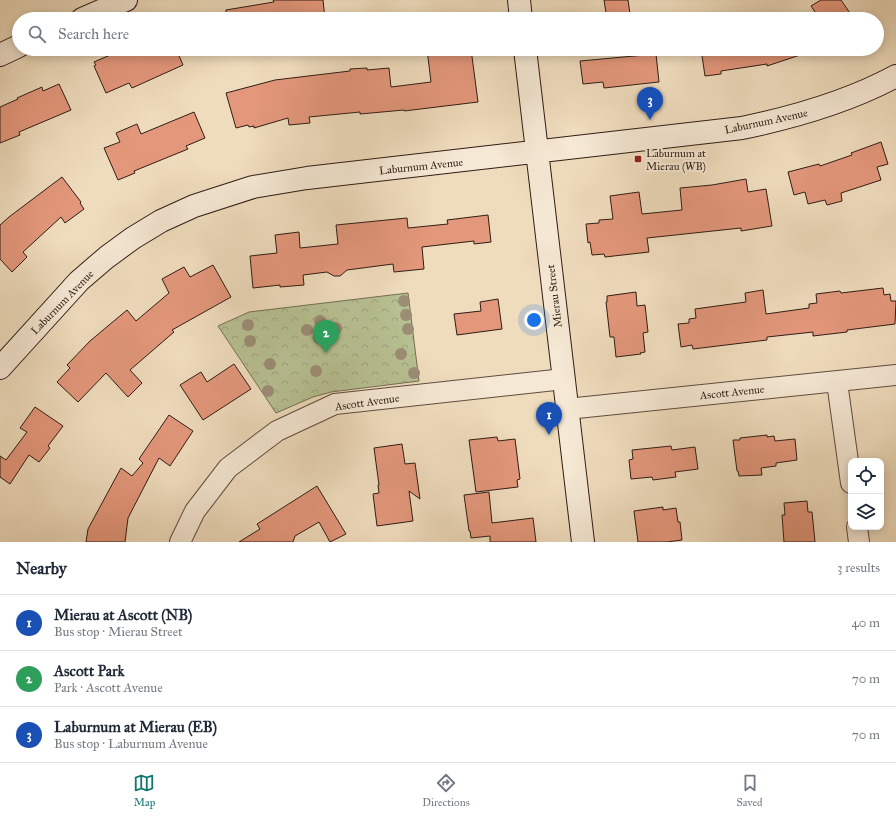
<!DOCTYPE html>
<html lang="en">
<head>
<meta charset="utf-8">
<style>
  :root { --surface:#fff; --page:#f2f2f3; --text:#1f2937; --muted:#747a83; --line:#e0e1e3; --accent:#0f766e }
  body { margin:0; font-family:"IM FELL Great Primer",serif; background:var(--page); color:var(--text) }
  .controls { position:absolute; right:12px; bottom:12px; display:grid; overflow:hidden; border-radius:8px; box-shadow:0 2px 10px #0003 }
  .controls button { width:36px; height:36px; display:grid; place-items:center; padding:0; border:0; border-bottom:1px solid var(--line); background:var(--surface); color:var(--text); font:20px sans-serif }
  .you { position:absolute; left:534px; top:320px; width:14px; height:14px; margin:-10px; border:3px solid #fff; border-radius:50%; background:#1a73e8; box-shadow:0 0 0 6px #1a73e833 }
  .badge { display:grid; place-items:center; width:26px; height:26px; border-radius:50%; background:var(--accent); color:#fff; font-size:13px; font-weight:700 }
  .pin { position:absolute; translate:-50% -33px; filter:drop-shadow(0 1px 2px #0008) }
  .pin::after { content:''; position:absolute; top:21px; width:14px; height:12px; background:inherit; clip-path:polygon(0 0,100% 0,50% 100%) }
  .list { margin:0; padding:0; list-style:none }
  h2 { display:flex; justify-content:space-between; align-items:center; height:52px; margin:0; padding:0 16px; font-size:17px }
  h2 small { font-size:13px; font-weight:400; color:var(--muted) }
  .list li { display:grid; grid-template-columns:26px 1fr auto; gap:12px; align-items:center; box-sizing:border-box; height:56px; padding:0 16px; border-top:1px solid var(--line) }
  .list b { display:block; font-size:15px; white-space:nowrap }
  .list p { margin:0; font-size:13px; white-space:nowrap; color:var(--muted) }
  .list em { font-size:13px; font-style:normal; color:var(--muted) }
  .icon { flex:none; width:22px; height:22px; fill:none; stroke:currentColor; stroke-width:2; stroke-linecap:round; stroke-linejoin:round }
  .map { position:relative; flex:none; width:896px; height:542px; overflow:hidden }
  .search { position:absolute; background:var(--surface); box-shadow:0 2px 10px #0003; left:12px; right:12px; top:12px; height:44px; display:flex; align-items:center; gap:10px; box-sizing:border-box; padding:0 14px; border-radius:22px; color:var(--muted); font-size:15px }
  .sheet { height:220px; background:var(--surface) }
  nav { display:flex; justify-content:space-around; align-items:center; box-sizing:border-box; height:56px; border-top:1px solid var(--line); background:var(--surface); font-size:11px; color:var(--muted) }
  nav a { display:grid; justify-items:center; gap:2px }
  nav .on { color:var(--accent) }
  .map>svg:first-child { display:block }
</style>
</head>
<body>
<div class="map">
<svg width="896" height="542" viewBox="0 0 896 542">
  <defs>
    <pattern id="park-crowns" width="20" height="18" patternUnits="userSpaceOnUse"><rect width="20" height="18" fill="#b7c092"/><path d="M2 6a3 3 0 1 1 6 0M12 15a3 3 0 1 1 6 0" fill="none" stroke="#9ea47d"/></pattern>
  </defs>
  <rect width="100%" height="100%" fill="#efdcbd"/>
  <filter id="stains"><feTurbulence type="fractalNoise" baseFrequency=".005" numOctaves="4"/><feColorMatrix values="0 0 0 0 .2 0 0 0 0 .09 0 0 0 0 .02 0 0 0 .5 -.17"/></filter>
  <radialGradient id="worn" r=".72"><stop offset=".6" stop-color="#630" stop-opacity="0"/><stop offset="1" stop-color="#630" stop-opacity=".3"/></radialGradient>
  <path fill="url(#park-crowns)" stroke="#746e54" d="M408 293 419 381 331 392 313 397 276 413 218 326 249 312Z"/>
  <path fill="#e3977b" stroke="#301c15" d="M273 0H323L325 19H226V10L274 2Z
    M604 0H628L630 14 627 15 628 19H607Z
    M821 0H841L854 19H820L811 6Z
    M124 49H176L183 65 132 88 129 83 106 93 94 66 96 65 94 62Z
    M427 49H471L478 102 404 111V110L360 114V112L309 117 310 123 289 125 288 118 254 128V126L249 127 248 125 236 128 226 93 275 80 350 71V69L367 68V70L389 68 391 87 431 82Z
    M701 49H814L815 50 767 66V64L721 71V74L705 76Z
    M656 54 659 82 604 88 603 82 583 84 580 61Z
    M59 84 71 110 19 132 20 135 0 143V107L18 99 17 98 42 87 43 91Z
    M194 112 205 138 186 146 188 149 134 171 135 173 118 180 104 148 120 142 116 133 137 124 141 134Z
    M881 142 888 164 877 167 881 180 841 193 842 201 827 205 825 200 808 204 805 192 794 195 788 172 819 164 820 166 852 155 851 153Z
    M62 177 81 202 80 203 84 209 65 223 61 217 23 252 27 257 12 272 0 259V225L9 217Z
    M746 179 748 192 766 189 772 226 741 231V228L647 238 649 252 605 257 604 254 592 255 590 242 588 243 586 224 599 223V220L613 219 610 196 639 192 642 214 682 210 680 188 712 185Z
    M488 215 491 242 474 244V241L422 247 424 269 394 272 393 264 347 270 340 276H334L327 272 303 275 304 285 280 287V285L253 288 250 256 277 253 275 235 299 232 300 248 338 244 336 225 407 218 408 228 448 224 447 220Z
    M213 265 231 297 172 330 174 332 130 370 142 383 128 397 106 373 78 402 57 382 70 368 67 365 90 341 127 310 136 321 169 293 162 279 184 267 190 277Z
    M883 288 884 295 890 294 891 301H896L895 324 847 330V332L813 336V332L767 337V340L693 349 692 345 681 347 678 324 689 323V319L696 318 695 309 746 302 745 293 763 290 766 314 809 308V304L817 303 816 294 840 291 841 293Z
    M636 292 637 306 645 305 648 332 643 333 645 352 640 353 641 354 616 357 614 337H610L606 302H607V296Z
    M498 299 502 329 457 335 454 314 481 311 480 302Z
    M234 364 251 389 203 420 180 385 201 372 207 382Z
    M35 407 63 426 48 446 50 448 39 462 29 455 10 484 0 477V456L6 460 27 432 20 428Z
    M169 415 193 431 170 466 159 458 128 518 125 542H86L88 529 121 468 132 476 143 463 139 459Z
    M767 435V437L774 436 775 441 795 439 797 460 776 463V466L761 468 762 475 739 476 738 471H737L733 440H740V438Z
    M497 437 498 441 515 439 520 479 517 480 518 487 476 492 469 440Z
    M402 444 405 464 415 463 420 499 409 491 413 521 377 526 373 494 379 493 378 485H379L374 448Z
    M671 446 672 450 695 447 698 469 675 472 676 477 653 480 652 477 631 479 629 460 633 459 632 450Z
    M317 486 346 534 330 542 319 522 295 536 293 542H239L260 529 257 524Z
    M489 492 492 523 533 518 536 542H490V536L471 538 470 531H469L464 495Z
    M807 501 808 512H812L815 542H784L782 515H785L784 503Z
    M663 507V510L676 508 678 522H680L682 540 667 542H638L634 511Z"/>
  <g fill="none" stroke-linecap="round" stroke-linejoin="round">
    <defs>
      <path id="street" d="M837 382 851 483
        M567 409 896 375
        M857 527 859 542
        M180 542 195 511 228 468 277 431 335 404 564 379"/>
      <path id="secondary" d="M519 0 521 19
        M82 19 126 0
        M525 49 583 542
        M0 55 19 46
        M0 368 79 281 107 257 133 238 161 221 194 206 253 187 307 178 742 128C795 117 848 102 896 76"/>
    </defs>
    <use href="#street" stroke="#604c3f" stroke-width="22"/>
    <use href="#secondary" stroke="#301c15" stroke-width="24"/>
    <use href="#street" stroke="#f5e8d4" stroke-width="20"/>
    <use href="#secondary" stroke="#f5e8d4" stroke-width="22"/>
  </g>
  <g fill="#9c8d75">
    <circle cx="404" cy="301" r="6"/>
    <circle cx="406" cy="315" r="6"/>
    <circle cx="320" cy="321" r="6"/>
    <circle cx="248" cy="325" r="6"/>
    <circle cx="336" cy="328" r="6"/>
    <circle cx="408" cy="329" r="6"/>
    <circle cx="307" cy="330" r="6"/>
    <circle cx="319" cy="338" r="6"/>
    <circle cx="250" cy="341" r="6"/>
    <circle cx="401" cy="354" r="6"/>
    <circle cx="270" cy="364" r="6"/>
    <circle cx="316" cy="371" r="6"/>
    <circle cx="414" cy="373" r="6"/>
    <circle cx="268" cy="391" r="6"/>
  </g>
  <rect fill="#8f2418" stroke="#f5e8d4" stroke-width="1.5" x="634" y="155" width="8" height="8" rx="2"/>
  <g text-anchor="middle" stroke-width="4" stroke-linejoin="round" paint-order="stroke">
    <g font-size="11" fill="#301c15" stroke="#f5e8d4">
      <text transform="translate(766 121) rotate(-12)" y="4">Laburnum Avenue</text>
      <text transform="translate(421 166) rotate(-6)" y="4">Laburnum Avenue</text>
      <text transform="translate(554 296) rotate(-97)" y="4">Mierau Street</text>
      <text transform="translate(62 302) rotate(-46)" y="4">Laburnum Avenue</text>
      <text transform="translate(732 392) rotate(-6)" y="4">Ascott Avenue</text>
      <text transform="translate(367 402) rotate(-8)" y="4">Ascott Avenue</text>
    </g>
    <g font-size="11" fill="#301c15" stroke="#f5e8d4" text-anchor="start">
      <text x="646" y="157">Laburnum at<tspan x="646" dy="13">Mierau (WB)</tspan></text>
    </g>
  </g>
  <rect width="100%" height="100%" filter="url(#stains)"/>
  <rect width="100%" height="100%" fill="url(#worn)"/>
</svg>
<div class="controls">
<button><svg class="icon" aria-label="locate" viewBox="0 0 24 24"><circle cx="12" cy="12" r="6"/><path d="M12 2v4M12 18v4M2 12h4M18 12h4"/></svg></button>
<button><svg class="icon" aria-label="layers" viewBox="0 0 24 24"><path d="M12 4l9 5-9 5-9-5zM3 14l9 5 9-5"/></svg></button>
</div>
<div class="you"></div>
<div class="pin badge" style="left:549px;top:435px;background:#1a4fb4">1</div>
<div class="pin badge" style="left:326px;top:353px;background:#2e9e5b">2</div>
<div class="pin badge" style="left:650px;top:120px;background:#1a4fb4">3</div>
<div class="search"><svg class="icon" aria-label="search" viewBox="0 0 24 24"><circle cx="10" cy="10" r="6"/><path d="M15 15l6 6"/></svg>Search here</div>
</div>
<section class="sheet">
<h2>Nearby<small>3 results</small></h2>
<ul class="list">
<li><span class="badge" style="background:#1a4fb4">1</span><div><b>Mierau at Ascott (NB)</b><p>Bus stop · Mierau Street</p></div><em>40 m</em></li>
<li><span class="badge" style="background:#2e9e5b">2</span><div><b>Ascott Park</b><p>Park · Ascott Avenue</p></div><em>70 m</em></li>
<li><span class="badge" style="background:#1a4fb4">3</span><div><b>Laburnum at Mierau (EB)</b><p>Bus stop · Laburnum Avenue</p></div><em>70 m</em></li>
</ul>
</section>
<nav>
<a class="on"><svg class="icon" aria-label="map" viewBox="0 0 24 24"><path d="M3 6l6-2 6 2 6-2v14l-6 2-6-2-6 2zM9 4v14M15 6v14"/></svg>Map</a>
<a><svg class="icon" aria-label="directions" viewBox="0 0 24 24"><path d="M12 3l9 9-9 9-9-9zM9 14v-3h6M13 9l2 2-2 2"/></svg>Directions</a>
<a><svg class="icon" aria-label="saved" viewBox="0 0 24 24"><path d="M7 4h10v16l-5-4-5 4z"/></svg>Saved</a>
</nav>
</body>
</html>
